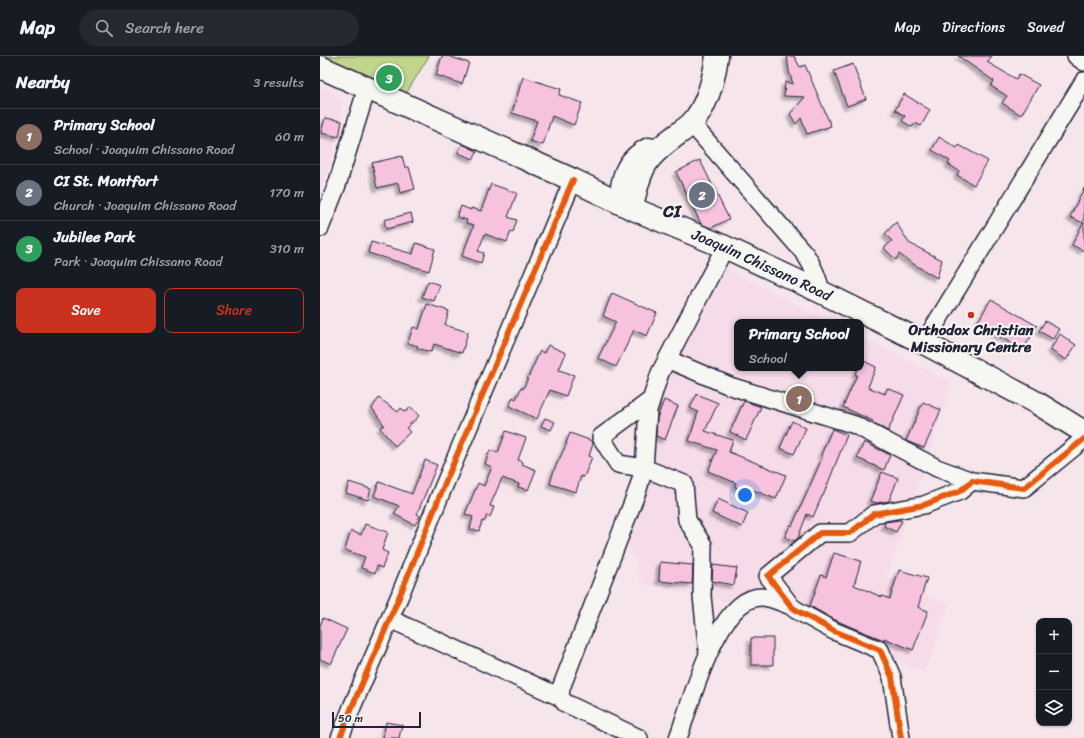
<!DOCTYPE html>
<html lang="en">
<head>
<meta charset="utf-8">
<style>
  :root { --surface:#171b24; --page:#242831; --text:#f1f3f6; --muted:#9ea1a6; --line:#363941; --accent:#c8321e }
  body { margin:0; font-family:Sriracha,sans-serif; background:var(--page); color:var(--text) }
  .controls { position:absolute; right:12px; bottom:12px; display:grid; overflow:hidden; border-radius:8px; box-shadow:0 1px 3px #0004 }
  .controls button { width:36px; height:36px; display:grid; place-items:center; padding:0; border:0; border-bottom:1px solid var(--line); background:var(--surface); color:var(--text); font:20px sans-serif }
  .scale { position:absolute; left:12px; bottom:10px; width:89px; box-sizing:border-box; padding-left:4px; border:2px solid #22223b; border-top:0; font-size:11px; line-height:14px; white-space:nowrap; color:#22223b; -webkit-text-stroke:3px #f6f6f2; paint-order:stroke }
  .you { position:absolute; left:425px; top:439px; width:14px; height:14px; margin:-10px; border:3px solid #fff; border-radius:50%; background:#1a73e8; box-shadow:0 0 0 6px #1a73e833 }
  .badge { display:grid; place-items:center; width:26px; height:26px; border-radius:50%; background:var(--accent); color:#fff; font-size:13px; font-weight:700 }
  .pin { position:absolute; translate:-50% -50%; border:2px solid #fff; box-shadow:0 1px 4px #0006 }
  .popup { position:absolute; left:414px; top:263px; width:130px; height:52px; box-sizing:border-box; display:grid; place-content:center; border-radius:8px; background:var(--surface); filter:drop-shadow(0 1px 3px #0005); font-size:13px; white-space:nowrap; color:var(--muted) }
  .popup b { font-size:15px; color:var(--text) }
  .popup::after { content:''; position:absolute; left:50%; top:100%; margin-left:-8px; border:8px solid transparent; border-top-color:var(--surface) }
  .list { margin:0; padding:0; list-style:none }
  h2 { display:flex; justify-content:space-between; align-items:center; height:52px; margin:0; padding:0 16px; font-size:17px }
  h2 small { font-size:13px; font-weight:400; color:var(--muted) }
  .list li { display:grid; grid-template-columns:26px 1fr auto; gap:12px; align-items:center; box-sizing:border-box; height:56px; padding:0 16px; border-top:1px solid var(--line) }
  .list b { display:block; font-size:15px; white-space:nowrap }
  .list p { margin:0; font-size:13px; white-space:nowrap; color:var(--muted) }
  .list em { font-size:13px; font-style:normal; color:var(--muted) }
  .actions { display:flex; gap:8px; padding:12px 16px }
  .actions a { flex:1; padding:9px 0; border:1px solid var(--accent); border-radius:8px; text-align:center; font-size:14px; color:var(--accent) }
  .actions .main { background:var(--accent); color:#fff }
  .icon { flex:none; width:22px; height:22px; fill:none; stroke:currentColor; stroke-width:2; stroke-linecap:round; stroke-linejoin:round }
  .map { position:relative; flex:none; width:764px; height:682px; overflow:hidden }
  header { display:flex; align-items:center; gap:24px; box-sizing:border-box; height:56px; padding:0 20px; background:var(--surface); border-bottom:1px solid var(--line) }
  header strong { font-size:19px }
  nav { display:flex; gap:22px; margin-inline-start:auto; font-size:14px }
  .search { width:280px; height:36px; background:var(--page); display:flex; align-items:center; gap:10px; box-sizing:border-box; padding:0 14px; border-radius:22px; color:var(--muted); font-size:15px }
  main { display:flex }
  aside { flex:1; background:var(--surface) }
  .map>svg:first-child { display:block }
</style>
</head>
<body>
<header>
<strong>Map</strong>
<div class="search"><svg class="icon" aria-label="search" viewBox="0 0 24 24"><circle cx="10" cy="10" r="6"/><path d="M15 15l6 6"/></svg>Search here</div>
<nav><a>Map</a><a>Directions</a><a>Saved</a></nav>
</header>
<main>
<aside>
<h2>Nearby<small>3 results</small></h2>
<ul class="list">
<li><span class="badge" style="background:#8d6e63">1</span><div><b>Primary School</b><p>School · Joaquim Chissano Road</p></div><em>60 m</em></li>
<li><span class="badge" style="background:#6b7280">2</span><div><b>CI St. Montfort</b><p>Church · Joaquim Chissano Road</p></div><em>170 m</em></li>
<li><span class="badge" style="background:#2e9e5b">3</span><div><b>Jubilee Park</b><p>Park · Joaquim Chissano Road</p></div><em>310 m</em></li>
</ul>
<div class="actions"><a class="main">Save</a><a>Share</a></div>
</aside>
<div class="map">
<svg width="764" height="682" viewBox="0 0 764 682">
  <defs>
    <filter id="shadow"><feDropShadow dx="-3.5" dy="3.5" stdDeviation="1" flood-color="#0004"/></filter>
  </defs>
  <rect width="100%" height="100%" fill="#f6e6ec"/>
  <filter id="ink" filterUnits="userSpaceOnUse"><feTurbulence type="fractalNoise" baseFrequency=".025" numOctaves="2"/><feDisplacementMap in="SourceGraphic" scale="8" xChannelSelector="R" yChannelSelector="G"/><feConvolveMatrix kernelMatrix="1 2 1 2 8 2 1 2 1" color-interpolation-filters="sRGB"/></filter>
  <g filter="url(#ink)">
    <path fill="#f6dbe8" d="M0 31 9 34 21 43V69L0 136Z
      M389 204 511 266H417V312H541V281L632 327 566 523 629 548 605 616 468 560 322 527 307 483 334 325Z"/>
    <path fill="#c1d68c" stroke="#727c64" d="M0 0H109L84 41 0 3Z"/>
    <path fill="#f6c2de" stroke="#22223b" filter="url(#shadow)" d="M122 0H128L149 7 142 28 116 19Z
      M467 0H474L480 11 485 9 511 70 487 78 481 62 476 68 470 58 485 41 464 40 465 26 473 28 469 15Z
      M638 0H672L667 6 696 23 699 18 719 29 701 59 682 47 687 40 671 30 674 25Z
      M533 8 546 43 527 50 514 15Z
      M203 21 241 33 239 39 262 47 254 69 232 60 223 89 210 85 217 65 192 57Z
      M584 38 610 54 601 70 595 67 592 71 582 65 585 60 575 54Z
      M5 62 22 65 19 81 1 77Z
      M619 81 637 92 639 89 668 105 654 129 637 119 639 115 628 108 630 105 612 94Z
      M142 88 157 95 154 103 138 97Z
      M82 100 85 111H89L95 133 80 137 78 127 57 132 52 107Z
      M380 104 409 163 391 172 381 168 356 116Z
      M171 128 197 137 188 161 197 164 193 176 191 175 187 186 165 178 158 195 164 197 161 207 142 200 154 169 146 167 147 164 137 161 141 150 151 154V152L161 155Z
      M764 132V195L752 189 763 167 750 161Z
      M91 157 93 166 66 173 64 164Z
      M576 166 589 187 622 204 617 222 590 206 579 198 576 204 564 192 572 185 565 178Z
      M51 186 93 198 96 187 115 193 109 215 48 197Z
      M108 225 120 229 114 245 102 241Z
      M292 237 337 257 327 280 314 274 296 311 278 302 296 266 283 260Z
      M671 243 717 270 703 294 657 267Z
      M107 248 129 255 125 269 148 276 142 297 114 288 111 296 97 292 98 290 88 287 93 271 99 273Z
      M725 265 739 273 733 283 719 275Z
      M740 278 756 289 746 304 730 294Z
      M228 289 246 297 239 314 254 319 246 340 230 334 217 363 189 350 193 341 196 343 201 332 203 333 220 295 224 297Z
      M542 304 556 311 548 331 565 338 567 332 584 339 568 375 552 367 553 365 523 351 537 319 535 318 538 312H541Z
      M377 338 398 347 385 375 413 384 409 396 466 419 456 443 426 431 424 435 415 431 416 427 388 415 397 394 369 385 378 356 370 352Z
      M59 342 78 356 81 352 85 356 91 351 99 360 86 372 90 376 75 390 60 372 64 369 52 352Z
      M344 344 358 350 345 384 336 380 337 362Z
      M424 345 441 351 426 384 410 376Z
      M603 346 621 354 604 392 586 385Z
      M225 362 235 366 231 374 221 370Z
      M472 365 486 372 474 398 460 392Z
      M512 373 527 379 503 440H502L493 461 487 458 478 482 474 485 465 481 470 469 472 470 486 439 503 400 501 399Z
      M186 375 206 382 198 404 203 406 202 408 216 414 208 434 198 431 199 428 182 422 170 450 174 451 170 461 167 459 164 466 162 465 159 475 150 473 153 461 145 458 158 427 164 430 172 411 165 408 170 394 178 397Z
      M250 377 272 385 273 388 269 400 272 401 264 421 261 420 256 436 230 428 234 414 247 387H246Z
      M544 386 570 399 564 414 537 402Z
      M105 404 117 409 97 458 100 460 95 469 74 458 79 450 54 440 59 426 92 438Z
      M562 416 578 422 569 445 557 447 550 445Z
      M29 426 51 433 48 444 26 437Z
      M398 443 428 457 422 471 392 457Z
      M579 464 582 465 576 476 564 470 565 466Z
      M45 468 68 476 62 494 68 497 62 512 57 510 55 517 41 512 45 501 25 494 31 475 41 479Z
      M514 497 541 505 534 529 562 541V540L570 543 579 514 607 522 598 551 608 555 593 594 564 582V584L531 571 513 563 490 550 501 519 506 521Z
      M340 506 373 509 372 528 339 525Z
      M393 509 417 512 414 529 392 525Z
      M3 562 27 573 11 608 0 603V570Z
      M431 582H453V609H431Z
      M66 666 82 669 79 682H63Z"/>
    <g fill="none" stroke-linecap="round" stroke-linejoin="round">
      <defs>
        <path id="minor" d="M756 0 764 6
          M371 67 485 198C493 210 498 221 501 236
          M0 172 17 129 47 32
          M604 287 764 25
          M347 303 410 330 535 369 617 412 652 425
          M331 344 281 381 298 408 324 412 364 428 367 464 383 489 382 540 388 598
          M70 563 240 641
          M20 682 32 651 80 539 123 432 253 124
          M319 682 245 647 240 641 241 632 318 433 324 412 328 354 340 317 405 191
          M358 682C371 648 397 540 442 541 450 541 463 547 471 550
          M581 682 572 621 560 594 514 575 476 554 471 550 448 520 500 477H530L554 458 604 449 640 435 652 425 704 432 764 383"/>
        <path id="major" d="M300 147C302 123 305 105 329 93
          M311 152C316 136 319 114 331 101 342 88 358 79 371 68 387 51 394 22 397 0"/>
        <g id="highway">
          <path id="s1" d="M0 11 253 124 311 152 405 191 501 236 604 287 717 347 764 376"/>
        </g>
      </defs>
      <use href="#minor" stroke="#22223b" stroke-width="20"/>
      <use href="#major" stroke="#22223b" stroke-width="25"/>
      <use href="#highway" stroke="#22223b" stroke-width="25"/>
      <use href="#minor" stroke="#f6f6f2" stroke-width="17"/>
      <use href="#major" stroke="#f6f6f2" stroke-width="22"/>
      <use href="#highway" stroke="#f6f6f2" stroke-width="22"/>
      <defs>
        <path id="cycleway" d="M20 682 32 651 80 539 123 432 253 124
          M581 682 572 621 560 594 514 575 476 554 471 550 448 520 500 477H530L554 458 604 449 640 435 652 425 704 432 764 383"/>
      </defs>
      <use href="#cycleway" stroke="#f6f6f2" stroke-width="8"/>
      <use href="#cycleway" stroke="#e8590c" stroke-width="6"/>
    </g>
  </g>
  <circle fill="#c8321e" stroke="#f6f6f2" stroke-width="1.5" cx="651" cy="259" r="4"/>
  <g text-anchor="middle" stroke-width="4" stroke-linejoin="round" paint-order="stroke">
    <g font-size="15" fill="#22223b" stroke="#f6f6f2">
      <text dy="5" stroke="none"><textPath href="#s1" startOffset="484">Joaquim Chissano Road</textPath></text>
    </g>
    <g font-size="15" font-weight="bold" fill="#22223b" stroke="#f6f6f2">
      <text x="651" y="279">Orthodox Christian<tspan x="651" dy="17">Missionary Centre</tspan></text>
    </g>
    <g font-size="17" font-weight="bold" fill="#22223b" stroke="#f6f6f2">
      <text x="352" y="161">CI</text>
    </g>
  </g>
</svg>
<div class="controls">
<button>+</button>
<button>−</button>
<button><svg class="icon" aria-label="layers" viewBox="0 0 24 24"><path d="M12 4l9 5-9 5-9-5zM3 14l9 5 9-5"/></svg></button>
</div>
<div class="scale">50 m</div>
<div class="you"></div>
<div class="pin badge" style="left:479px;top:343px;background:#8d6e63">1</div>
<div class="popup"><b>Primary School</b>School</div>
<div class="pin badge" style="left:382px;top:139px;background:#6b7280">2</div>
<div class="pin badge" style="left:69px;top:22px;background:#2e9e5b">3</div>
</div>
</main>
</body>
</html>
